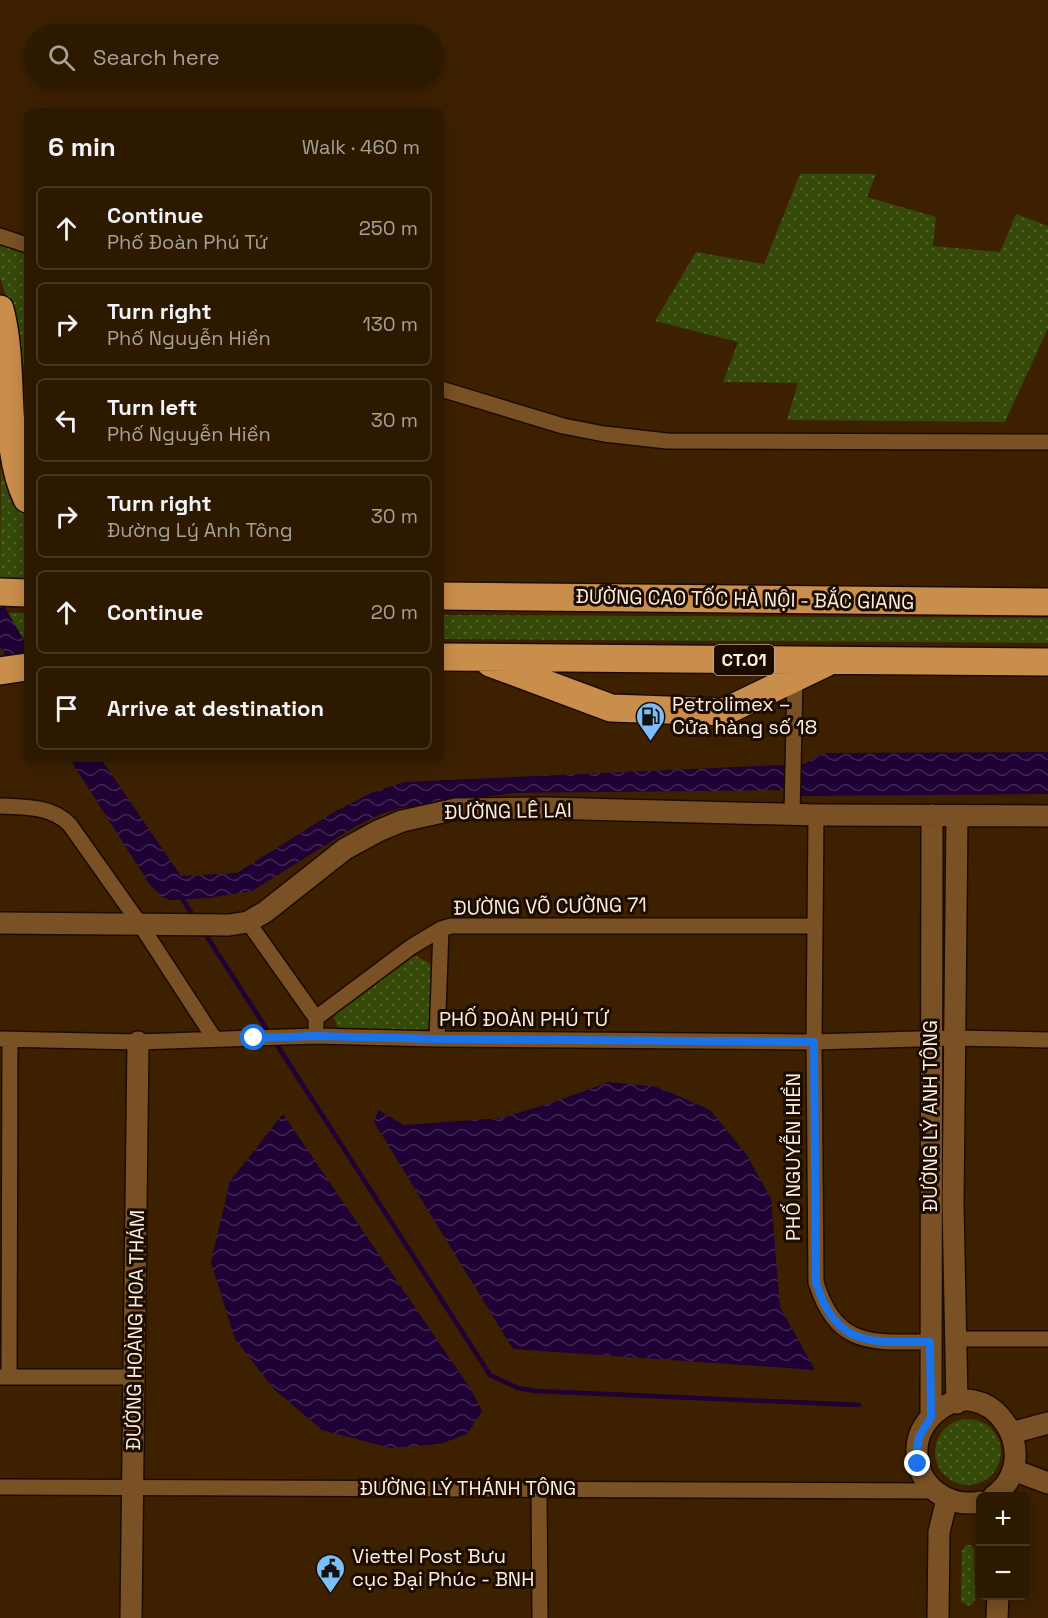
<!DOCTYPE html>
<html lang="en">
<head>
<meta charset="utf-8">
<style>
  :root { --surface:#2d1800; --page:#39250f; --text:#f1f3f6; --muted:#a7a099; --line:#483722 }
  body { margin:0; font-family:"Space Grotesk",sans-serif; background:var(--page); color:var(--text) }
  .controls { position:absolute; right:18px; bottom:18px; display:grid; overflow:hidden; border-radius:9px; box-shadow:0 3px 15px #0003 }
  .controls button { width:54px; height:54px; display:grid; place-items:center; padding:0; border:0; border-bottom:2px solid var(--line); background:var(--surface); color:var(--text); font:30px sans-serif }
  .stop { position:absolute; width:18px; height:18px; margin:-14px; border:4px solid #1a73e8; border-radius:50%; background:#fff }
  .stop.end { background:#1a73e8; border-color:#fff; box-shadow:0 2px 6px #0008 }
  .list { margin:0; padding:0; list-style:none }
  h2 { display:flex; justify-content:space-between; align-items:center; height:78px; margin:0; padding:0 24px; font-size:26px }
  h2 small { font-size:20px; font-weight:400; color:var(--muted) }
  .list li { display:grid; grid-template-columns:39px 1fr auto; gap:18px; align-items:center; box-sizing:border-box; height:84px; margin:0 12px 12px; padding:0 12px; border:2px solid var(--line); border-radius:9px }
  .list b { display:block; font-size:22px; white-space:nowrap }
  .list p { margin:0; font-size:20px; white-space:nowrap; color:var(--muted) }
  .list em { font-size:20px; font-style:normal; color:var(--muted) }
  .icon { flex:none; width:33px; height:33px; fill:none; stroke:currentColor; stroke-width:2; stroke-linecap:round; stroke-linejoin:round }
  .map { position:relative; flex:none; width:1048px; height:1618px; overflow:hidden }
  .search { position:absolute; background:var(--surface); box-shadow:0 3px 15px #0003; left:24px; top:24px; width:420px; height:66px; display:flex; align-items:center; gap:15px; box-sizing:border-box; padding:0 21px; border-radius:33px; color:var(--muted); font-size:22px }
  .panel { position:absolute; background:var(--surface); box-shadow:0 3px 15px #0003; left:24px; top:108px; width:420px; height:654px; border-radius:9px }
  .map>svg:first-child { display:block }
</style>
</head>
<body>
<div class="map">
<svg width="1048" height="1618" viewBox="0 0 1048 1618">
  <defs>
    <pattern id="green-dots" width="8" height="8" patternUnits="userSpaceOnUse" patternTransform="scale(1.5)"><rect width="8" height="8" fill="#354908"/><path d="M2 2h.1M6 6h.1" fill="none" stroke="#53642c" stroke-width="1.8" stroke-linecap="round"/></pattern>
    <pattern id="water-waves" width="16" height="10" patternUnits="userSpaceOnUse" patternTransform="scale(1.5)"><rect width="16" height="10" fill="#1f0135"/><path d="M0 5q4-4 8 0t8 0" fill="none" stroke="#402652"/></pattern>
  </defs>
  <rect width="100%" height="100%" fill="#3c2000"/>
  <path fill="url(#green-dots)" d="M800 174H876L867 197 936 217 933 246 1000 252 1016 214 1048 226V328L1005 422 787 420 798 383 723 382 738 342 655 321 696 252 764 264Z
    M0 243 27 252V360L23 366H21L8 301 0 278Z
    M1 452 27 516V588L0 587Z
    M0 613H27V637H0Z
    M441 615 1048 618V643L441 639Z
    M416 956 429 963 433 971 431 1027 423 1031H416L342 1030 337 1027 334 1017 339 1010 408 958Z
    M935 1452a33 33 0 1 1 66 0a33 33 0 1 1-66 0Z
    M966 1545H971L974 1549 975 1600 972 1604 968 1606 961 1601 962 1551Z"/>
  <path fill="url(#water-waves)" d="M0 599 27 645V691L0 647Z
    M1048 752V794L800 796 783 790 513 793 401 808 381 814 356 826 252 891 209 898 170 900 162 897 150 885 70 759H101L181 876 237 873 334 812 371 793 404 782 805 764 815 757 827 753Z
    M609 1082 658 1087 710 1110 747 1155 771 1199 780 1307 815 1370 513 1349 374 1122 378 1110 404 1125 501 1118 554 1102Z
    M283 1114 470 1388 482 1411 467 1434 440 1444 391 1448 322 1430 274 1389 235 1339 211 1262 230 1181Z"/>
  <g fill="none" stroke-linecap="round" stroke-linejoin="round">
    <path stroke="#1f0135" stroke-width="4.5" d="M179 894 194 917
      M204 932 490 1375 518 1388 536 1391 859 1405"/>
    <defs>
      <path id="street" d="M0 236 27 245
        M441 389 563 426 604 434 667 441 1048 442
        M0 806C25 807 52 806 70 825L140 924 214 1038
        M792 814 795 678
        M816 815 814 1042 816 1282C836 1348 872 1342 930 1342
        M248 922 316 1018V1026
        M316 1018 411 947 441 929 451 926H814
        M0 1039 138 1042 316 1036 437 1039 814 1042 953 1038 1048 1040
        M437 1039 441 929
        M955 1339H1048
        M0 1377H134
        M9 1377 10 1040
        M0 1487 935 1491
        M539 1488 540 1618"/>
      <path id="secondary" d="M0 923 229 925 248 922 265 912 345 849 378 831 402 821 456 809 545 808 816 815 1048 816
        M957 1403 953 1204 957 816
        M931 1417 932 815
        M1015 1432 1048 1423
        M1016 1471 1048 1483
        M980 1502C949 1508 918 1487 917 1454 916 1438 923 1424 935 1413 988 1367 1048 1456 994 1496
        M131 1618 138 1042
        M938 1618 939 1532 947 1499
        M997 1618 998 1596"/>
      <path id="highway" d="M0 309C16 370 1 444 27 499
        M0 592 27 593
        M441 596 1048 602
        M441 657 1048 662
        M490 663 611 708 724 712 826 663
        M0 671 27 667"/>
    </defs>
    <use href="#street" stroke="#1e0b00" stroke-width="18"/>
    <use href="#secondary" stroke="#1e0b00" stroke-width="24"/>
    <use href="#highway" stroke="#1e0b00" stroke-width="30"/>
    <use href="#street" stroke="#795124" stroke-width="15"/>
    <use href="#secondary" stroke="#795124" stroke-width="21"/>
    <use href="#highway" stroke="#c98d4c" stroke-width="27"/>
  </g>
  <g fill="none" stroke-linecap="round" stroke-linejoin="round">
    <path stroke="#1a73e8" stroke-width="8" d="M254 1038 315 1036 437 1039 814 1042 816 1282C835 1348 872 1342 930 1342L931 1417 919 1437 917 1450 918 1464"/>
  </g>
  <defs>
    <symbol id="fuel-pin" viewBox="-11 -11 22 30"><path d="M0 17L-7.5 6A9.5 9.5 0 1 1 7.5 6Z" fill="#7bbef9" stroke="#1c0c00"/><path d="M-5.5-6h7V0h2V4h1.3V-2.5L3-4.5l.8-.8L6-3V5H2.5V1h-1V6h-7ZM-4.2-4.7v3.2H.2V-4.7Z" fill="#111"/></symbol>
    <symbol id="civic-pin" viewBox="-11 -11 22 30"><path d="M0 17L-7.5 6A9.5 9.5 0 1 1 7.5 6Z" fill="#7bbef9" stroke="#1c0c00"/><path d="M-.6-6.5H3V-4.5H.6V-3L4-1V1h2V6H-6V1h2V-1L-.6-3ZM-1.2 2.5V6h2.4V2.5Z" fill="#111"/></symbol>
  </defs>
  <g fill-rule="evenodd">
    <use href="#fuel-pin" x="634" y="700" width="33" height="45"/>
    <use href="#civic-pin" x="314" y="1552" width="33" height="45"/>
  </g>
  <g text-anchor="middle" stroke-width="6" stroke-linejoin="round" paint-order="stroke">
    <rect fill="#1c0c00" stroke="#baab9e" stroke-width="1.5" x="714" y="645" width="60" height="30" rx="4.5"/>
    <g font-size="18" font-weight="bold" fill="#fdefe1">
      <text x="744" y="666">CT.01</text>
    </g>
    <g font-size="20" fill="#fdefe1" stroke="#1c0c00">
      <text transform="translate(745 599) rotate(1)" y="7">ĐƯỜNG CAO TỐC HÀ NỘI - BẮC GIANG</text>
      <text transform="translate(508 811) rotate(-1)" y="7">ĐƯỜNG LÊ LAI</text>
      <text transform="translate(550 906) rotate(-1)" y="7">ĐƯỜNG VÕ CƯỜNG 71</text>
      <text x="524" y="1026">PHỐ ĐOÀN PHÚ TỨ</text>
      <text transform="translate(930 1116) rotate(-90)" y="7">ĐƯỜNG LÝ ANH TÔNG</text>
      <text transform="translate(793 1157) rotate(-90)" y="7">PHỐ NGUYỄN HIỀN</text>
      <text transform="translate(135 1330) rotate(-89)" y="7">ĐƯỜNG HOÀNG HOA THÁM</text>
      <text x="468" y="1495">ĐƯỜNG LÝ THÁNH TÔNG</text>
    </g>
    <g font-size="20" fill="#fdefe1" stroke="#1c0c00" text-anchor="start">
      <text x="672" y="711">Petrolimex –<tspan x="672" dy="23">Cửa hàng số 18</tspan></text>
      <text x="352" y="1563">Viettel Post Bưu<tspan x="352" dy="23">cục Đại Phúc - BNH</tspan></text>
    </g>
  </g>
</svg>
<div class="controls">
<button>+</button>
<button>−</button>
</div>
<div class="stop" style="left:254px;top:1038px"></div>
<div class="stop end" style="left:918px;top:1464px"></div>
<div class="search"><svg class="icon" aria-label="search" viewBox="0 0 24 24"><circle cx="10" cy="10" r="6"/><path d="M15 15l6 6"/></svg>Search here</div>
<section class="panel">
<h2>6 min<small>Walk · 460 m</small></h2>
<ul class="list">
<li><svg class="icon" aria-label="ahead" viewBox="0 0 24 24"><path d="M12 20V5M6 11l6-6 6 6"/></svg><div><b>Continue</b><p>Phố Đoàn Phú Tứ</p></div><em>250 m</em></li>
<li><svg class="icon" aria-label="right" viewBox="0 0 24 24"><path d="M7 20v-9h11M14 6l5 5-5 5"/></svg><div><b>Turn right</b><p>Phố Nguyễn Hiền</p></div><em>130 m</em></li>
<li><svg class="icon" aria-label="left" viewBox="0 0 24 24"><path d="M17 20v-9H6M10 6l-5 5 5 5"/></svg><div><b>Turn left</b><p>Phố Nguyễn Hiền</p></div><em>30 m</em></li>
<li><svg class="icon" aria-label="right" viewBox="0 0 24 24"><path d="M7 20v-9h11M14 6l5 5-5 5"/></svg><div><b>Turn right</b><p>Đường Lý Anh Tông</p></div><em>30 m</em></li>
<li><svg class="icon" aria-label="ahead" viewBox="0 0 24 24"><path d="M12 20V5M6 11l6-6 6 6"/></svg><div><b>Continue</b></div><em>20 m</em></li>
<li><svg class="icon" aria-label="arrive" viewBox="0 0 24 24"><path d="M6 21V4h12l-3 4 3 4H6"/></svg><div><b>Arrive at destination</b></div></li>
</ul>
</section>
</div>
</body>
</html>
